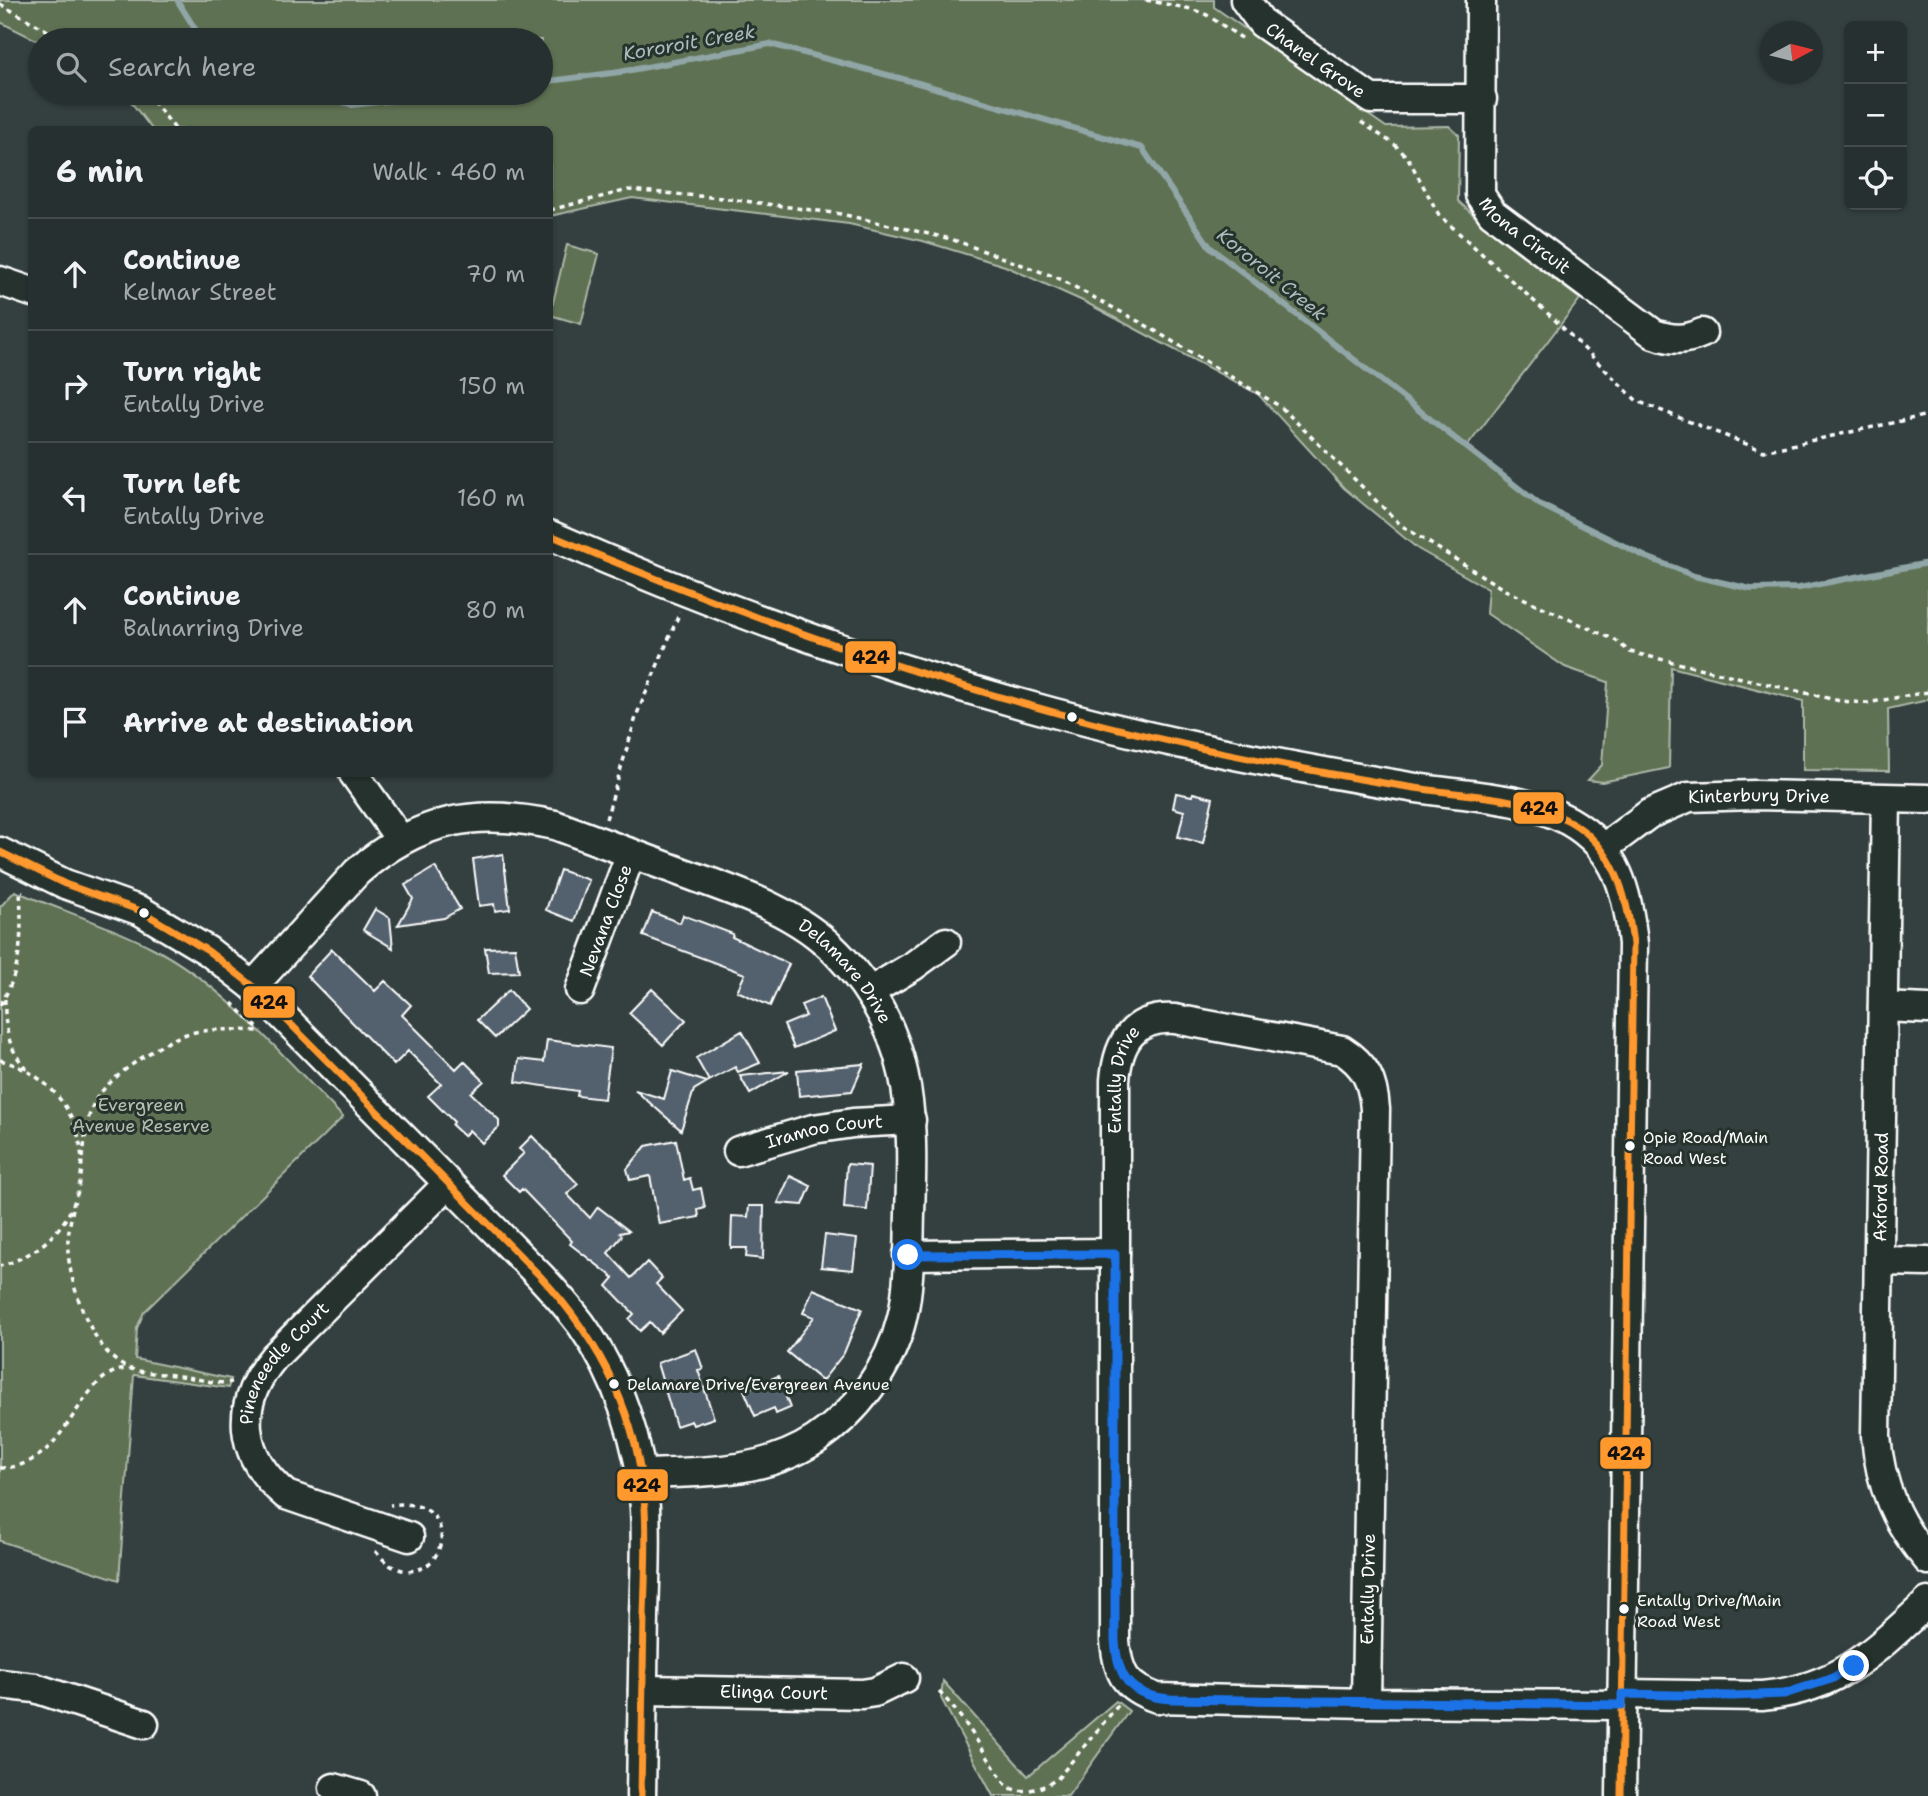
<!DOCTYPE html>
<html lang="en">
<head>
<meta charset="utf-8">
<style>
  :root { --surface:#273030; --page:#2f3838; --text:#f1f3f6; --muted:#a4a9ab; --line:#434b4c }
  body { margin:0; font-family:"Shantell Sans",sans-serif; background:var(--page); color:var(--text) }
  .controls { position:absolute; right:21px; top:21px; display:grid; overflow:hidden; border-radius:10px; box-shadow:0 2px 5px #0004 }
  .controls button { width:63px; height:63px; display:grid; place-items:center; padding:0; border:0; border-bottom:2px solid var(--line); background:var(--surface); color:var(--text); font:35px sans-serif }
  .compass { position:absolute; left:1760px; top:21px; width:63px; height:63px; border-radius:50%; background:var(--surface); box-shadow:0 2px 5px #0004; rotate:83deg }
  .stop { position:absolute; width:21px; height:21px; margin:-16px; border:5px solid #1a73e8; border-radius:50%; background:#fff }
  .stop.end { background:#1a73e8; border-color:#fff; box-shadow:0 2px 7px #0008 }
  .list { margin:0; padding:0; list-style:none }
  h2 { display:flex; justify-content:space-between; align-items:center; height:91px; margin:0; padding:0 28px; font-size:30px }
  h2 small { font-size:23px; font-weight:400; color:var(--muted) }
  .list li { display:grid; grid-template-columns:46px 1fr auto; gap:21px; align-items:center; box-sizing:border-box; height:112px; padding:0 28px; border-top:2px solid var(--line) }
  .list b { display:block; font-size:26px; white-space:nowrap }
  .list p { margin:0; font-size:23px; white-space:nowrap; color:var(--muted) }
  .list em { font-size:23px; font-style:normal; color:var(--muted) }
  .icon { flex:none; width:38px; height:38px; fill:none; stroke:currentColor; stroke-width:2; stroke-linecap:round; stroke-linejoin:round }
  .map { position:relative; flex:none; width:1928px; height:1796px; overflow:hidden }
  .search { position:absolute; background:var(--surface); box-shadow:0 2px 5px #0004; left:28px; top:28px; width:525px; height:77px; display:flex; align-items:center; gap:18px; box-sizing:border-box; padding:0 24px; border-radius:38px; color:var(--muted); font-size:26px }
  .panel { position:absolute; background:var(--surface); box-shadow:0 2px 5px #0004; left:28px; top:126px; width:525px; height:651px; border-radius:10px }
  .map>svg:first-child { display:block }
</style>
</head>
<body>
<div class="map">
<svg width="1928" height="1796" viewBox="0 0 1928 1796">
  <rect width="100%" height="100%" fill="#344040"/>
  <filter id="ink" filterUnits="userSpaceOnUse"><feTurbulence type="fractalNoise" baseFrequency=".0143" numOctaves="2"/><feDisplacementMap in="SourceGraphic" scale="14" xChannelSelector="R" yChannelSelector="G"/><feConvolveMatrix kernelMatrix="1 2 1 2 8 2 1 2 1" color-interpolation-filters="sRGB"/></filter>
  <g filter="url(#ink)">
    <path fill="#5e7153" stroke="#aeb8a9" stroke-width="2" d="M0 0H1214V7L1386 127 1449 126 1459 135 1458 201 1498 237 1580 299 1466 448 1539 504 1646 557 1694 576 1751 589 1798 588 1928 563V700L1888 709 1889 771 1803 770V701L1671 667 1669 768 1602 782 1588 780 1602 765 1608 682 1565 667 1486 613 1488 589 1418 549 1344 488 1258 394 1085 302 1005 266 923 241 849 224 632 198 550 216V130L152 129 124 93H541V40H40V42L0 22Z
      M567 245 599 254 581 324 550 315Z
      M15 891C60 910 109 925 153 948 226 986 285 1059 343 1117L144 1312 137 1328 135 1359 231 1379 228 1388 134 1375 119 1580 0 1541V907Z
      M943 1681 1028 1776 1116 1701 1129 1711 1068 1796H993L941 1698Z"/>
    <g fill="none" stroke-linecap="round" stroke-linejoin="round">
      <path stroke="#91a6a7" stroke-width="6" d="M177 0 202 40
        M541 82 620 72 770 44 918 83 1142 148 1210 247 1539 504 1646 557 1675 568 1694 576 1751 589 1799 588 1928 563
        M315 93 352 105 460 93"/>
    </g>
    <path fill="#53606d" stroke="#fff" stroke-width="2" d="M1176 793 1192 796 1193 793 1213 798 1203 843 1178 837 1184 811 1173 808Z
      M503 854 510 909 495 911 494 904 479 906 473 859Z
      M435 867 460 909 444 918 398 925 413 899 405 885Z
      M560 870 589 880 574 921 546 910Z
      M375 909 390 918 393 948 363 930Z
      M652 912 680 923 683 915 733 934 732 937 789 964 770 1006 737 991 745 974 643 936Z
      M515 947 519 972 489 973 485 948Z
      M332 949 375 991 385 981 411 1005 402 1015 456 1069 464 1061 484 1081 471 1093 499 1120V1127L482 1143 469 1130 464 1136 452 1125 454 1122 428 1096 441 1084 408 1051 394 1065 307 976Z
      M652 989 686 1020 663 1045 629 1013Z
      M509 990 526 1009 495 1038 477 1020Z
      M821 997 835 1031 794 1048 784 1025 806 1016 801 1005Z
      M742 1031 760 1063 738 1072 735 1067 709 1081 696 1058Z
      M547 1040 611 1048 604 1099 577 1096 578 1091 516 1082 519 1059 544 1062Z
      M864 1064 852 1091 799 1096 797 1070Z
      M672 1071 707 1082 694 1090 681 1130 635 1090 664 1099Z
      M789 1071 750 1094 740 1076Z
      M532 1136 578 1184 567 1194 590 1218 598 1207 629 1231 620 1233 622 1236 608 1253 631 1278 647 1262 662 1278 656 1284 682 1311 660 1333 650 1322 640 1331 629 1319 634 1314 607 1286 614 1278 570 1244 572 1241 522 1189 519 1192 502 1175 524 1153 519 1149Z
      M676 1140 684 1180 690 1178 693 1190 701 1188 705 1208 698 1210 699 1217 659 1224 650 1176 630 1180 627 1169 646 1146Z
      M847 1164 870 1166 867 1210 844 1208Z
      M790 1176 811 1186 803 1205 778 1203Z
      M749 1206H764L763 1259 746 1257 747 1248H731L732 1216 748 1217Z
      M825 1235 857 1239 853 1270 821 1267Z
      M813 1289 862 1309 844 1353 822 1381 787 1352 814 1317 803 1313Z
      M696 1349 703 1369 698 1370 714 1418 693 1425 691 1421 676 1426 657 1363Z
      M778 1376 790 1408 776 1414 774 1408 755 1416 744 1390Z"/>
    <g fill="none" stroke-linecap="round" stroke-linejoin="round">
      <defs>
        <g id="minor">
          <path id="s1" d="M1245 0 1262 23 1371 99H1482"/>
          <path id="s2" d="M1481 0 1480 195 1492 213 1654 334C1672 340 1684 341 1702 333"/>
          <path d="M0 281 32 292"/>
          <path d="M550 535C757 626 979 701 1201 748 1272 763 1344 776 1416 788 1466 796 1524 796 1569 821 1618 849 1628 893 1633 944L1621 1796"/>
          <path d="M354 774 400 839"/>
          <path d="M1886 799 1876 1436C1880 1485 1896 1523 1928 1560"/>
          <path id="s3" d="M1602 849 1649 814 1689 797 1755 795 1928 799"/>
          <path d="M0 852 65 884 141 911 208 951 253 986 540 1276C554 1291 568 1307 581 1324 618 1376 641 1445 645 1508 647 1544 645 1580 644 1615 643 1675 642 1736 641 1796"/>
          <path id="s4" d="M253 986 357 872C419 818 476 808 555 825 598 841 641 857 684 873 737 892 797 911 837 953 913 1030 914 1112 910 1213 909 1247 910 1285 902 1318 890 1368 857 1412 815 1440 763 1474 701 1472 641 1474"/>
          <path id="s5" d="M580 990 631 853"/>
          <path d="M869 992 913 966 946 942"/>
          <path d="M1883 1007 1928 1009"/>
          <path id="s6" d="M738 1151 813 1129 853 1123 911 1120"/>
          <path d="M908 1255 1115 1253"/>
          <path d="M1880 1261 1928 1262"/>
          <path id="s7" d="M409 1537 286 1495C238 1455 234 1404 274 1357L448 1184"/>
          <path d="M0 1684 35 1688 144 1724"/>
          <path id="s8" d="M643 1690 862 1694 875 1692 904 1678"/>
          <path d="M1622 1694 1762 1696C1838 1689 1874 1652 1928 1602"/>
          <path id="s9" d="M1366 1703 1157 1698C1125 1687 1118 1674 1115 1641V1080C1118 1043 1133 1016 1175 1019L1342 1050C1366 1065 1373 1082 1375 1109L1366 1703 1622 1705"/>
          <path d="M334 1788 361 1796"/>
        </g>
      </defs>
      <use href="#minor" stroke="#fff" stroke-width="33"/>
      <path stroke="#fff" stroke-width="3.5" stroke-dasharray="5 5" stroke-linecap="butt" d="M1146 0 1191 9 1207 15 1243 39
        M0 4 64 40
        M147 93 176 130
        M1361 122 1395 145 1408 158 1439 215 1555 320 1637 401 1764 451 1928 415
        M550 210 628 190 722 198 841 214 951 239 1058 278 1147 326 1281 407 1402 526 1505 590 1615 640 1630 652 1840 701 1867 703 1928 692
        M606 819 637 714 680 612
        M5 999C4 1025 8 1050 27 1069
        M232 1003 261 1031
        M0 1005C23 969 22 931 20 891L23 892
        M0 1060C109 1091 109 1235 0 1266
        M83 1158C85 1139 86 1118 95 1101 107 1078 165 1039 190 1033 213 1028 237 1030 260 1031
        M73 1209C70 1223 67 1237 68 1251 70 1286 91 1346 122 1365 137 1374 162 1373 180 1376 196 1378 217 1385 232 1382
        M0 1468C71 1468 76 1369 129 1369
        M375 1551C382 1558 387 1565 396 1568 446 1588 468 1494 390 1505
        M939 1692C968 1721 983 1753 1007 1786 1021 1796 1045 1788 1058 1778L1120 1703"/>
      <use href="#minor" stroke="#26332d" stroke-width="28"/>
      <defs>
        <path id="bus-1" d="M550 535C761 625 976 699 1200 748 1272 763 1343 777 1415 788 1466 796 1522 795 1569 821 1615 847 1627 895 1633 944L1621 1796
          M0 852 65 884 141 911 208 951 253 986 540 1276C602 1343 639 1417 645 1509 647 1544 645 1580 644 1615 643 1675 642 1736 641 1796"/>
      </defs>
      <use href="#bus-1" stroke="#26332d" stroke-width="12"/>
      <use href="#bus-1" stroke="#ff982d" stroke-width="7"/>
    </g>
  </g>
  <g fill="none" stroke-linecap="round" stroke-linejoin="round" filter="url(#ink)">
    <path stroke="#1a73e8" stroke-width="9" d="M908 1255 1115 1254V1641C1118 1679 1131 1696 1170 1699L1622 1705V1694L1732 1696 1784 1694 1831 1679 1854 1666"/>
  </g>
  <g fill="#fff" stroke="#26332d" stroke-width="2.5">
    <circle cx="1072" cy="717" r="6"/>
    <circle cx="144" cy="913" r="6"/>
    <circle cx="1630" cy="1146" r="6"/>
    <circle cx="614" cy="1384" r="6"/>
    <circle cx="1624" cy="1609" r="6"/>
  </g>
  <g text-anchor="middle" stroke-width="6" stroke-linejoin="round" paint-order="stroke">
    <g font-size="16" fill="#fff" stroke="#26332d" text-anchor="start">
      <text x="1643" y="1143">Opie Road/Main<tspan x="1643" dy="21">Road West</tspan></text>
      <text x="627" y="1390">Delamare Drive/Evergreen Avenue</text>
      <text x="1637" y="1606">Entally Drive/Main<tspan x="1637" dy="21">Road West</tspan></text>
    </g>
    <g font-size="18" fill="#fff" stroke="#26332d">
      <text dy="6" stroke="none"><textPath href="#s1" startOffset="94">Chanel Grove</textPath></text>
      <text dy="6" stroke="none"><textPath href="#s2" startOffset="256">Mona Circuit</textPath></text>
      <text dy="6" stroke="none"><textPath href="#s3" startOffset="172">Kinterbury Drive</textPath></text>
      <text dy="6" stroke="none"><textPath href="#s5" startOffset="74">Nevana Close</textPath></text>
      <text dy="6" stroke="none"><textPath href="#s4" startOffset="698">Delamare Drive</textPath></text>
      <text dy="6" stroke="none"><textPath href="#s9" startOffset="849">Entally Drive</textPath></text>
      <text dy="6" stroke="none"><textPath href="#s6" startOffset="89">Iramoo Court</textPath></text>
      <text transform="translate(1881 1187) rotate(-89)" y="6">Axford Road</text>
      <text dy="6" stroke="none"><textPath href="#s7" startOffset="287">Pineneedle Court</textPath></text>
      <text transform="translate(1368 1589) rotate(-89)" y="6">Entally Drive</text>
      <text dy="6" stroke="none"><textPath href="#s8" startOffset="131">Elinga Court</textPath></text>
    </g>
    <g font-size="18" fill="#b7bfb2" stroke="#26332d">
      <text x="141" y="1111">Evergreen<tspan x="141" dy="21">Avenue Reserve</tspan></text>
    </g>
    <g font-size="19" font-style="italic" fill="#acbcbd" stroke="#26332d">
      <text transform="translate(689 42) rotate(-10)" y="7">Kororoit Creek</text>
      <text transform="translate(1272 274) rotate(39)" y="7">Kororoit Creek</text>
    </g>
  </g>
  <g stroke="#26332d" stroke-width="2.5">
    <rect x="844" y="640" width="53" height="34" rx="7" fill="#ff982d"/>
    <rect x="1512" y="791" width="53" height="34" rx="7" fill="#ff982d"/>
    <rect x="242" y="985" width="54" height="34" rx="7" fill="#ff982d"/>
    <rect x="1599" y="1436" width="53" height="34" rx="7" fill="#ff982d"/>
    <rect x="616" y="1468" width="53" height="34" rx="7" fill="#ff982d"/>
  </g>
  <g font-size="19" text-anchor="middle" font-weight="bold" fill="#111">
    <text x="871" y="664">424</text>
    <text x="1539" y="815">424</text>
    <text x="269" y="1009">424</text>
    <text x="1626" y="1460">424</text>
    <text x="642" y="1492">424</text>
  </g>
</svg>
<div class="controls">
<button>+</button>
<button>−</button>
<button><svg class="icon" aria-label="locate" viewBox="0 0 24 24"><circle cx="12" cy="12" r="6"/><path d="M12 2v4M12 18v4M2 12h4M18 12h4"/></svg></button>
</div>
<svg class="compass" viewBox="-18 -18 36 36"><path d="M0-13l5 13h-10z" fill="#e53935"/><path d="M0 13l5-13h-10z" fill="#a4a9ab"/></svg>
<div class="stop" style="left:908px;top:1255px"></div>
<div class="stop end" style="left:1854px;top:1666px"></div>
<div class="search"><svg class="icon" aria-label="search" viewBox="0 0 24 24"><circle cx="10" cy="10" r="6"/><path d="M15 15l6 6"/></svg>Search here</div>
<section class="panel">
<h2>6 min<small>Walk · 460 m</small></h2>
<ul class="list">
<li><svg class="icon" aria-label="ahead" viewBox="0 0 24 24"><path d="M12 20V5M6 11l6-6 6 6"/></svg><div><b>Continue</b><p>Kelmar Street</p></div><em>70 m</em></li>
<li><svg class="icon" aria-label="right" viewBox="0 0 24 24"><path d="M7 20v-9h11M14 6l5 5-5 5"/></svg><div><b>Turn right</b><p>Entally Drive</p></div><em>150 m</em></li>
<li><svg class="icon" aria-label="left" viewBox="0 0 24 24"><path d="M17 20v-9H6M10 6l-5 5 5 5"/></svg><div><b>Turn left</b><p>Entally Drive</p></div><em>160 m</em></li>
<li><svg class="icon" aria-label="ahead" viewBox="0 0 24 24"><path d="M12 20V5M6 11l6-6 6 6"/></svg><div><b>Continue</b><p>Balnarring Drive</p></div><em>80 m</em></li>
<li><svg class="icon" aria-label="arrive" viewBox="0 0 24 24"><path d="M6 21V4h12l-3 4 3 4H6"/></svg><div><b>Arrive at destination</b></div></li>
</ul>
</section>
</div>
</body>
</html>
